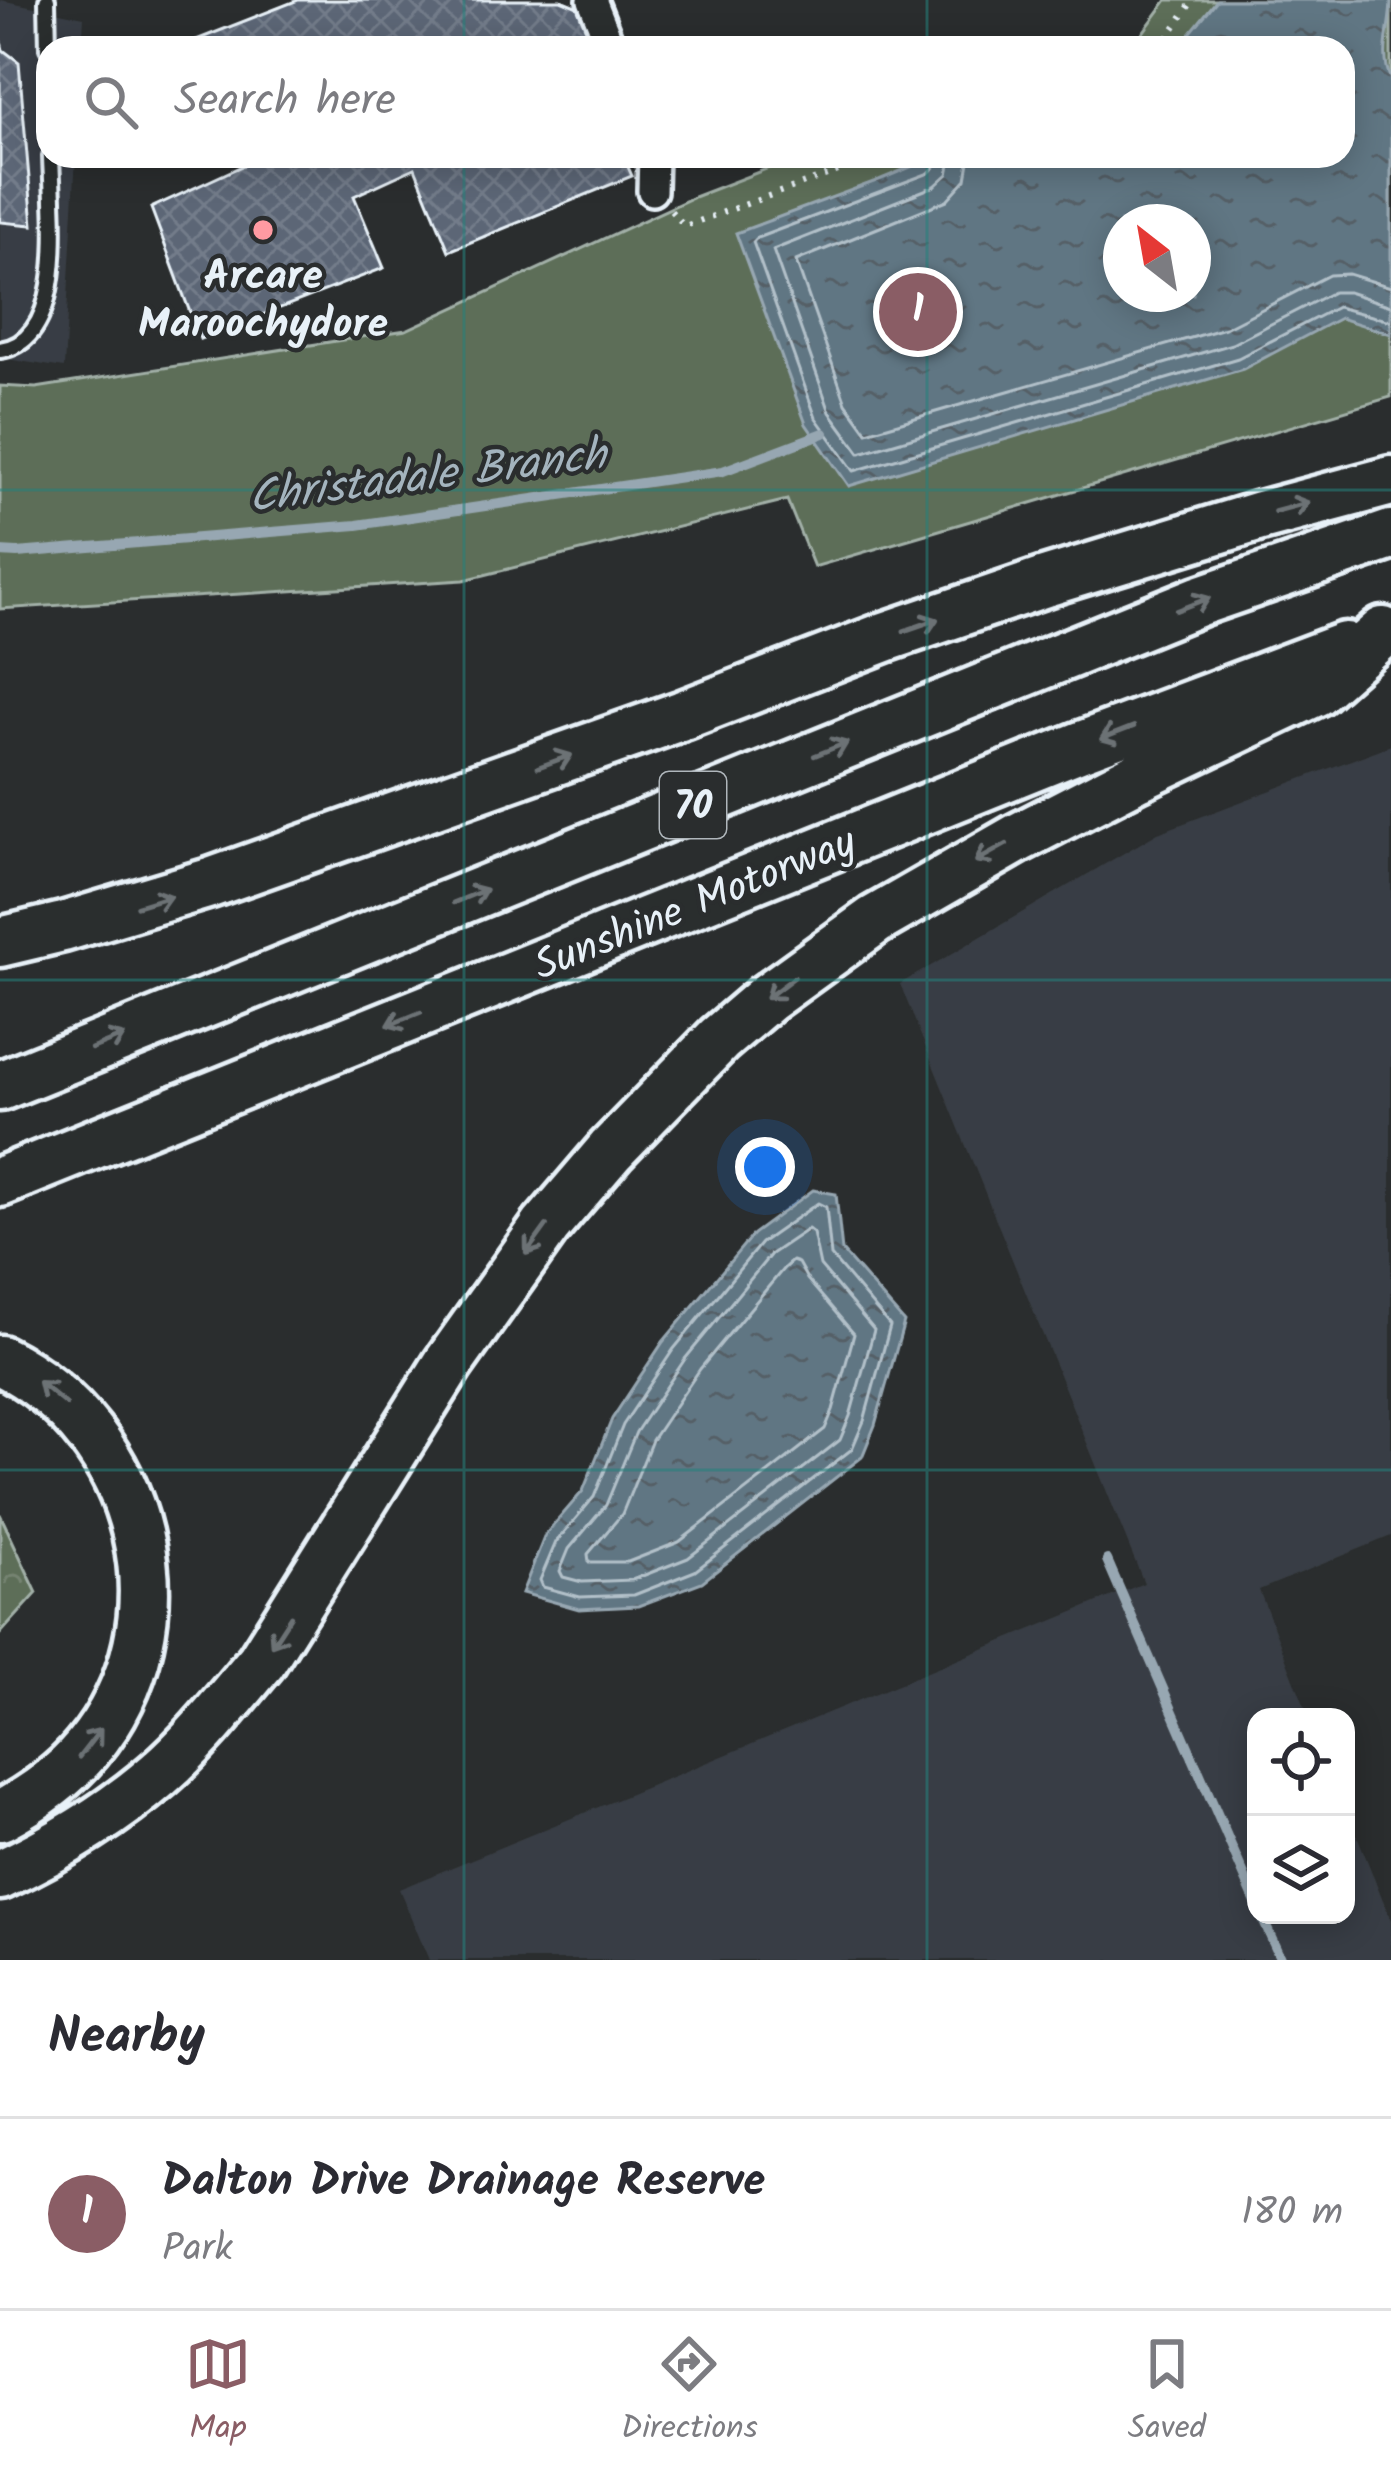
<!DOCTYPE html>
<html lang="en">
<head>
<meta charset="utf-8">
<style>
  :root { --surface:#fff; --page:#f2f2f3; --text:#2b2b33; --muted:#7c7c81; --line:#e1e1e2; --accent:#8a5d65 }
  body { margin:0; font-family:Kalam,sans-serif; background:var(--page); color:var(--text) }
  .controls { position:absolute; right:36px; bottom:36px; display:grid; overflow:hidden; border-radius:24px; box-shadow:0 6px 30px #0003 }
  .controls button { width:108px; height:108px; display:grid; place-items:center; padding:0; border:0; border-bottom:3px solid var(--line); background:var(--surface); color:var(--text); font:60px sans-serif }
  .compass { position:absolute; left:1103px; top:204px; width:108px; height:108px; border-radius:50%; background:var(--surface); box-shadow:0 6px 30px #0003; rotate:329deg }
  .you { position:absolute; left:765px; top:1167px; width:42px; height:42px; margin:-30px; border:9px solid #fff; border-radius:50%; background:#1a73e8; box-shadow:0 0 0 18px #1a73e833 }
  .badge { display:grid; place-items:center; width:78px; height:78px; border-radius:50%; background:var(--accent); color:#fff; font-size:39px; font-weight:700 }
  .pin { position:absolute; translate:-50% -50%; border:6px solid #fff; box-shadow:0 3px 12px #0006 }
  .list { margin:0; padding:0; list-style:none }
  h2 { display:flex; justify-content:space-between; align-items:center; height:156px; margin:0; padding:0 48px; font-size:51px }
  h2 small { font-size:39px; font-weight:400; color:var(--muted) }
  .list li { display:grid; grid-template-columns:78px 1fr auto; gap:36px; align-items:center; box-sizing:border-box; height:192px; padding:0 48px; border-top:3px solid var(--line) }
  .list b { display:block; font-size:45px; white-space:nowrap }
  .list p { margin:0; font-size:39px; white-space:nowrap; color:var(--muted) }
  .list em { font-size:39px; font-style:normal; color:var(--muted) }
  .icon { flex:none; width:66px; height:66px; fill:none; stroke:currentColor; stroke-width:2; stroke-linecap:round; stroke-linejoin:round }
  .map { position:relative; flex:none; width:1391px; height:1960px; overflow:hidden }
  .search { position:absolute; background:var(--surface); box-shadow:0 6px 30px #0003; left:36px; right:36px; top:36px; height:132px; display:flex; align-items:center; gap:30px; box-sizing:border-box; padding:0 42px; border-radius:36px; color:var(--muted); font-size:45px }
  .sheet { height:348px; background:var(--surface) }
  nav { display:flex; justify-content:space-around; align-items:center; box-sizing:border-box; height:168px; border-top:3px solid var(--line); background:var(--surface); font-size:33px; color:var(--muted) }
  nav a { display:grid; justify-items:center; gap:6px }
  nav .on { color:var(--accent) }
  .map>svg:first-child { display:block }
</style>
</head>
<body>
<div class="map">
<svg width="1391" height="1960" viewBox="0 0 1391 1960">
  <defs>
    <pattern id="forest-crowns" width="20" height="18" patternUnits="userSpaceOnUse" patternTransform="scale(3)"><rect width="20" height="18" fill="#5d6e58"/><path d="M2 6a3 3 0 1 1 6 0M12 15a3 3 0 1 1 6 0" fill="none" stroke="#748371"/></pattern>
    <pattern id="water-ripples" width="26" height="14" patternUnits="userSpaceOnUse" patternTransform="scale(3)"><rect width="26" height="14" fill="#617683"/><path d="M2 4q2-2 4 0t4 0M15 11q2-2 4 0t4 0" fill="none" stroke="#545f66"/></pattern>
    <pattern id="building-cross-hatch" width="8" height="8" patternUnits="userSpaceOnUse" patternTransform="scale(3)"><rect width="8" height="8" fill="#5c6676"/><path d="M0 0l8 8M0 8l8-8" fill="none" stroke="#737c8a"/></pattern>
  </defs>
  <rect width="100%" height="100%" fill="#2a2d2e"/>
  <filter id="ink" filterUnits="userSpaceOnUse"><feTurbulence type="fractalNoise" baseFrequency=".00833" numOctaves="2"/><feDisplacementMap in="SourceGraphic" scale="24" xChannelSelector="R" yChannelSelector="G"/><feConvolveMatrix kernelMatrix="1 2 1 2 8 2 1 2 1" color-interpolation-filters="sRGB"/></filter>
  <g filter="url(#ink)">
    <path fill="#393e44" d="M0 0 84 17 82 48H48V156H76L64 368 0 358Z
      M1391 745V1536L1259 1590 1309 1717H1256V1915H1346V1808L1391 1920V1960H429L399 1889 1144 1583 900 984 1158 833Z"/>
    <path fill="url(#forest-crowns)" stroke="#a2b0a8" stroke-width="3" d="M0 1514 37 1593 0 1634Z"/>
    <path fill="#5d6e58" stroke="#a2b0a8" stroke-width="3" fill-rule="evenodd" d="M1167 0H1391V397L814 567 787 500 464 580 0 609V386L36 388 406 330 694 197 800 156H1343V48H1111L1139 38ZM1121 222H1193V294H1121Z"/>
    <path fill="url(#water-ripples)" stroke="#97a7b2" stroke-width="3" fill-rule="evenodd" d="M1217 0H1391C1391 28 1379 53 1391 80V334L1340 318 1243 369 849 486 806 424 736 233 879 180 937 156H1343V48H1173L1183 42ZM1121 222H1193V294H1121Z
      M813 1190 836 1194 842 1251 904 1322 875 1425 862 1457 702 1582 638 1606 579 1609 522 1593 545 1535 583 1491 612 1419 663 1342 753 1234Z"/>
    <g fill="none" stroke-linecap="round" stroke-linejoin="round">
      <path stroke="#b2c0c9" stroke-width="3" d="M937 156 936 165 929 173 757 238 753 242 816 418 854 471 1238 358 1337 307 1391 321
        M952 156 948 174 935 186 773 250 830 412 860 453 1232 344 1333 292H1348L1391 306
        M970 156 966 179 947 200 796 261 846 403 867 432 1225 328 1329 275 1348 274 1391 287
        M818 1203 826 1207 831 1256 890 1326 864 1421 852 1449 695 1571 634 1595 580 1597 543 1587 540 1580 556 1542 594 1497 623 1425 673 1350 761 1243Z
        M808 1229 813 1233 820 1266 874 1330 850 1416 840 1440 688 1558 632 1580 582 1582 563 1577 560 1571 569 1549 606 1505 636 1432 685 1359 771 1254Z
        M792 1261 798 1263 807 1279 854 1334 833 1410 825 1429 679 1542 628 1562H589L588 1554 622 1514 652 1440 700 1369 784 1268Z"/>
      <path stroke="#97a7b2" stroke-width="10" d="M0 552 17 553 357 525 723 471 824 433
        M1107 1560 1256 1903
        M1261 1915 1281 1960"/>
    </g>
    <path fill="url(#building-cross-hatch)" stroke="#e8f1f8" stroke-width="3" d="M298 0H561L585 10 600 48H176Z
      M0 37 3 50 19 62 33 225 0 222Z
      M243 156H623L632 176 449 251 415 168 354 196 384 268 200 339 151 208 246 164Z"/>
    <g fill="none" stroke-linecap="round" stroke-linejoin="round">
      <defs>
        <path id="service" d="M47 0 48 48
          M0 350C70 341 52 207 51 156"/>
        <path id="minor" d="M592 0 611 48
          M652 191 653 156"/>
        <path id="motorway" d="M0 942 63 927 210 883 683 715 885 637 1045 582 1260 516 1391 481
          M0 1086 1199 601 1391 535
          M0 1182 1079 747 1345 647
          M0 1360C145 1432 192 1622 87 1749 63 1778 32 1799 0 1816
          M0 1875C57 1848 111 1816 159 1774 197 1741 228 1701 261 1662L448 1364 546 1226 611 1150 719 1039 767 998 875 920 1018 838 1138 776 1316 691 1383 632"/>
      </defs>
      <use href="#service" stroke="#e8f1f8" stroke-width="22"/>
      <use href="#minor" stroke="#e8f1f8" stroke-width="36"/>
      <use href="#motorway" stroke="#e8f1f8" stroke-width="57"/>
      <path stroke="#e8f1f8" stroke-width="6" stroke-dasharray="3 9" stroke-linecap="butt" d="M1161 48 1193 0
        M671 211 685 226 880 156"/>
      <use href="#service" stroke="#2a2d2e" stroke-width="14"/>
      <use href="#minor" stroke="#2a2d2e" stroke-width="27"/>
      <use href="#motorway" stroke="#2a2d2e" stroke-width="48"/>
    </g>
    <defs><path id="oneway-shaft" d="M-6 0H5M1.5-3L5.5 0L1.5 3" fill="none" stroke-width="1.6" stroke-linecap="round" stroke-linejoin="round" transform="scale(3)"/></defs>
    <g stroke="#6c7275">
      <use href="#oneway-shaft" transform="translate(1292 507) rotate(-15)"/>
      <use href="#oneway-shaft" transform="translate(1193 604) rotate(-21)"/>
      <use href="#oneway-shaft" transform="translate(921 625) rotate(-19)"/>
      <use href="#oneway-shaft" transform="translate(1117 733) rotate(159)"/>
      <use href="#oneway-shaft" transform="translate(831 749) rotate(-22)"/>
      <use href="#oneway-shaft" transform="translate(555 761) rotate(-20)"/>
      <use href="#oneway-shaft" transform="translate(991 853) rotate(151)"/>
      <use href="#oneway-shaft" transform="translate(470 896) rotate(-22)"/>
      <use href="#oneway-shaft" transform="translate(154 901) rotate(-17)"/>
      <use href="#oneway-shaft" transform="translate(780 988) rotate(143)"/>
      <use href="#oneway-shaft" transform="translate(404 1019) rotate(158)"/>
      <use href="#oneway-shaft" transform="translate(108 1042) rotate(-22)"/>
      <use href="#oneway-shaft" transform="translate(536 1240) rotate(126)"/>
      <use href="#oneway-shaft" transform="translate(52 1393) rotate(-140)"/>
      <use href="#oneway-shaft" transform="translate(281 1631) rotate(123)"/>
      <use href="#oneway-shaft" transform="translate(90 1743) rotate(-52)"/>
    </g>
  </g>
  <path fill="none" stroke="#25827c" stroke-width="3" stroke-opacity="0.55" d="M464 0V48M927 0V48M464 156V1960M927 156V1960M0 490H1391M0 980H1391M0 1470H1391"/>
  <circle fill="#ff9aa2" stroke="#2a2d2e" stroke-width="4.5" cx="263" cy="230" r="12"/>
  <g text-anchor="middle" stroke-width="9" stroke-linejoin="round" paint-order="stroke">
    <rect fill="#2a2d2e" stroke="#afb6bb" stroke-width="3" x="660" y="772" width="66" height="66" rx="9"/>
    <g font-size="39" font-weight="bold" fill="#e8f1f8">
      <text x="693" y="819">70</text>
    </g>
    <g font-size="42" font-weight="bold" fill="#e8f1f8" stroke="#2a2d2e">
      <text x="263" y="289">Arcare<tspan x="263" dy="48">Maroochydore</tspan></text>
    </g>
    <g font-size="42" fill="#e8f1f8" stroke="#2a2d2e">
      <text transform="translate(694 902) rotate(-22)" y="15">Sunshine Motorway</text>
    </g>
    <g font-size="45" font-style="italic" fill="#a4b4be" stroke="#2a2d2e">
      <text transform="translate(427 474) rotate(-7)" y="16">Christadale Branch</text>
    </g>
  </g>
</svg>
<div class="controls">
<button><svg class="icon" aria-label="locate" viewBox="0 0 24 24"><circle cx="12" cy="12" r="6"/><path d="M12 2v4M12 18v4M2 12h4M18 12h4"/></svg></button>
<button><svg class="icon" aria-label="layers" viewBox="0 0 24 24"><path d="M12 4l9 5-9 5-9-5zM3 14l9 5 9-5"/></svg></button>
</div>
<svg class="compass" viewBox="-18 -18 36 36"><path d="M0-13l5 13h-10z" fill="#e53935"/><path d="M0 13l5-13h-10z" fill="#7c7c81"/></svg>
<div class="you"></div>
<div class="pin badge" style="left:918px;top:312px">1</div>
<div class="search"><svg class="icon" aria-label="search" viewBox="0 0 24 24"><circle cx="10" cy="10" r="6"/><path d="M15 15l6 6"/></svg>Search here</div>
</div>
<section class="sheet">
<h2>Nearby<small></small></h2>
<ul class="list">
<li><span class="badge">1</span><div><b>Dalton Drive Drainage Reserve</b><p>Park</p></div><em>180 m</em></li>
</ul>
</section>
<nav>
<a class="on"><svg class="icon" aria-label="map" viewBox="0 0 24 24"><path d="M3 6l6-2 6 2 6-2v14l-6 2-6-2-6 2zM9 4v14M15 6v14"/></svg>Map</a>
<a><svg class="icon" aria-label="directions" viewBox="0 0 24 24"><path d="M12 3l9 9-9 9-9-9zM9 14v-3h6M13 9l2 2-2 2"/></svg>Directions</a>
<a><svg class="icon" aria-label="saved" viewBox="0 0 24 24"><path d="M7 4h10v16l-5-4-5 4z"/></svg>Saved</a>
</nav>
</body>
</html>
